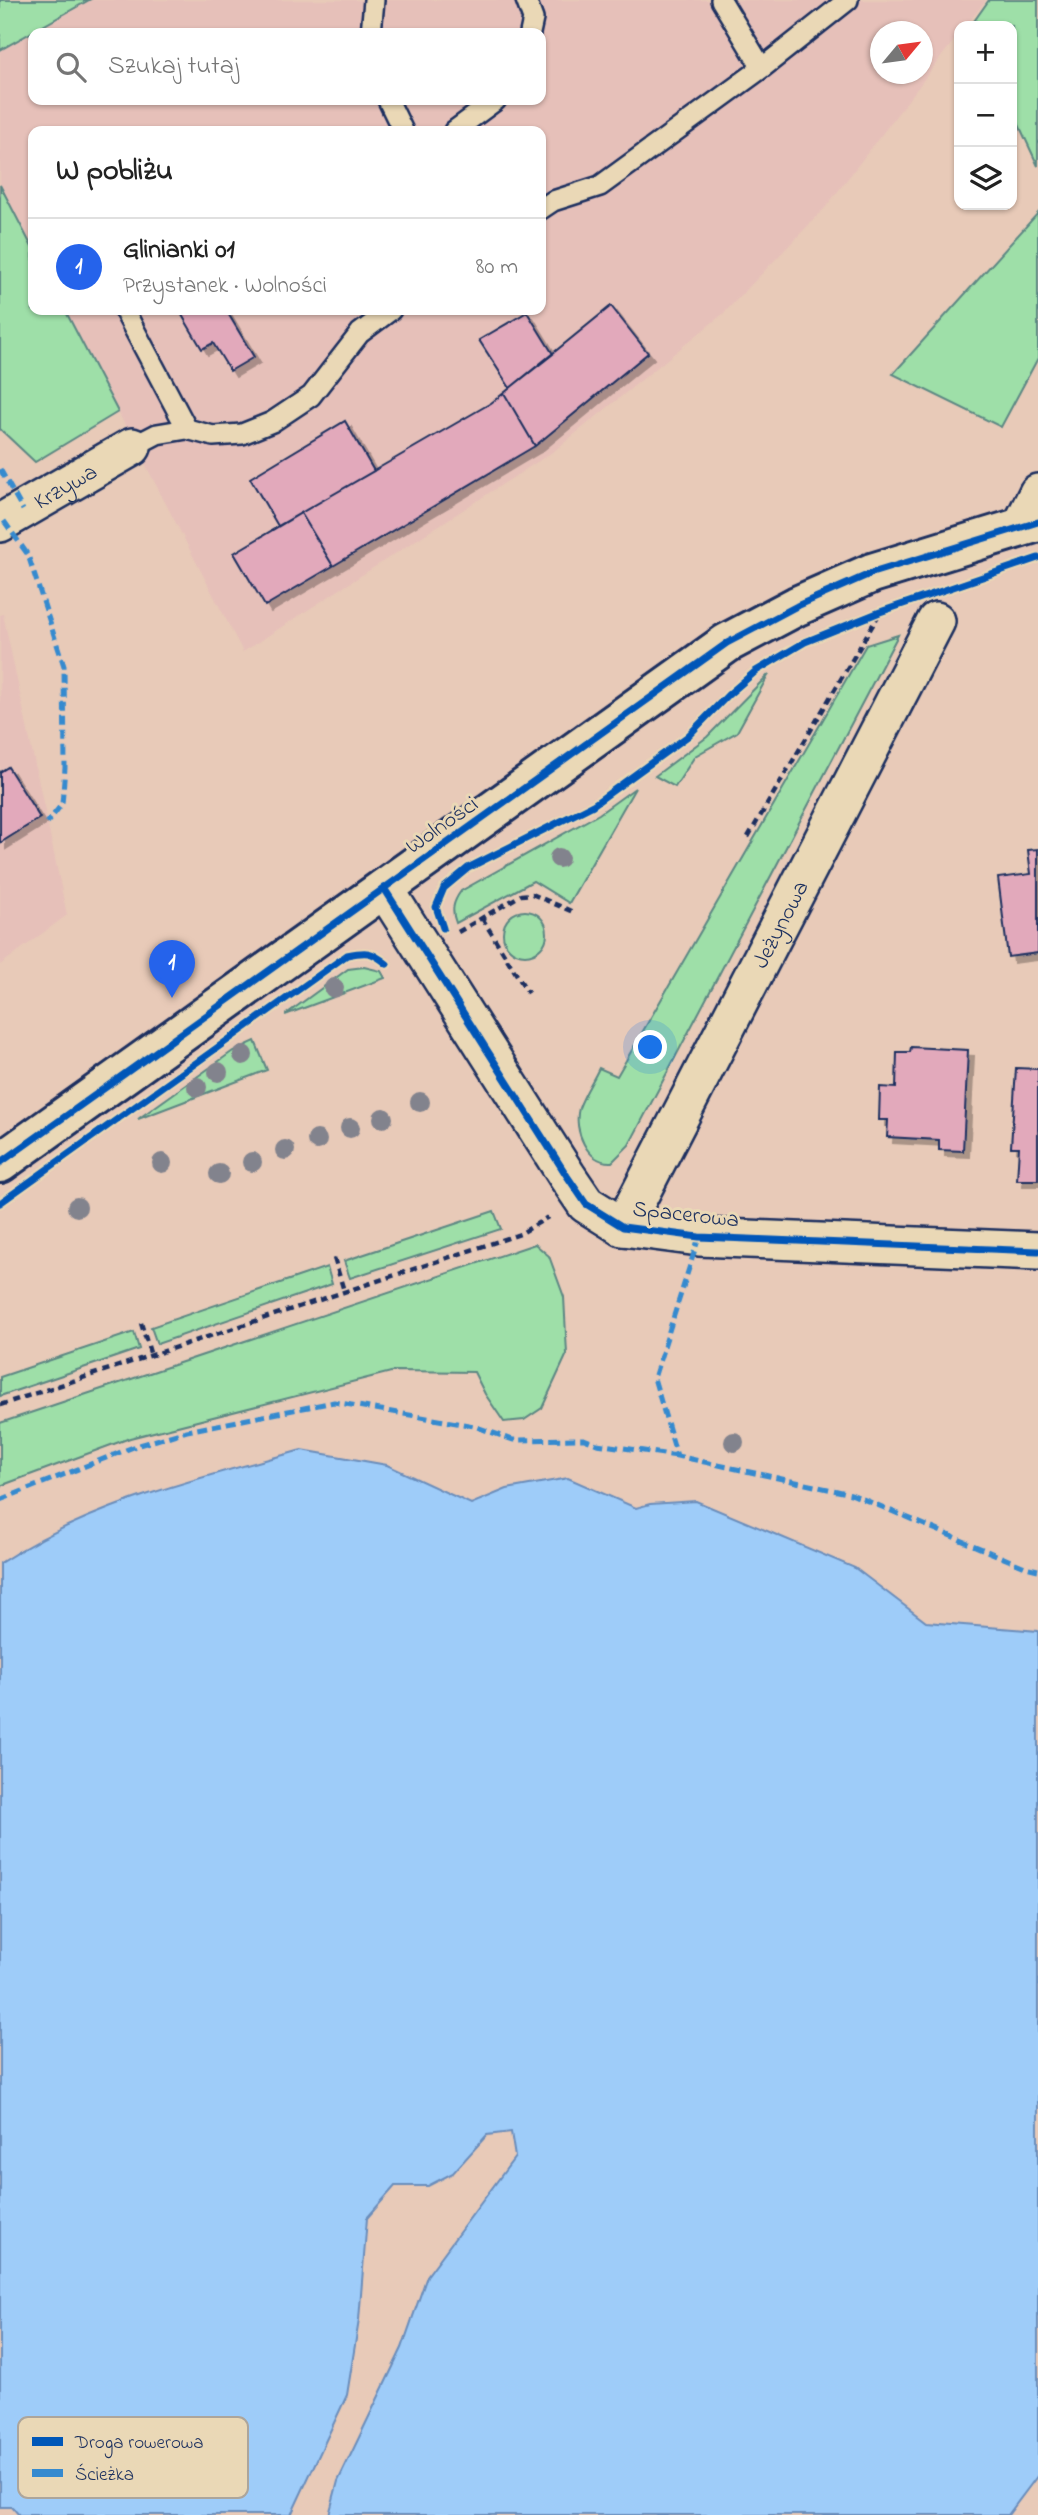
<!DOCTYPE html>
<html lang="pl">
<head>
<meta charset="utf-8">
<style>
  :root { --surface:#fff; --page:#f2f2f2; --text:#222; --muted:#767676; --line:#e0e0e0; --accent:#2563eb }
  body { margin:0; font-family:"Indie Flower",sans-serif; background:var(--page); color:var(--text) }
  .controls { position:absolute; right:21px; top:21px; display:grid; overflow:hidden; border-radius:14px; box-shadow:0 2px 5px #0004 }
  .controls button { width:63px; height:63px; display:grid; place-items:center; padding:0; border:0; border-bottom:2px solid var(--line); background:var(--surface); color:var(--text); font:35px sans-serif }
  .compass { position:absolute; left:870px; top:21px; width:63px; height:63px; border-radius:50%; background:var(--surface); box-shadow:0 2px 5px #0004; rotate:61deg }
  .you { position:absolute; left:651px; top:1048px; width:24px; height:24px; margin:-18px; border:5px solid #fff; border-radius:50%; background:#1a73e8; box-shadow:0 0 0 10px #1a73e833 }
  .badge { display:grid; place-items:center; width:46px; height:46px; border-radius:50%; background:var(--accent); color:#fff; font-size:23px; font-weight:700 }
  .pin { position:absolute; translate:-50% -58px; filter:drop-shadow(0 2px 4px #0008) }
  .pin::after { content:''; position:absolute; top:37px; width:24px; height:21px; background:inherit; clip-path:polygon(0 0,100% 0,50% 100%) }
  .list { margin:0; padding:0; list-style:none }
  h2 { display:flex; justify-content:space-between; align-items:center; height:91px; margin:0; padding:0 28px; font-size:30px }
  h2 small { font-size:23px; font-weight:400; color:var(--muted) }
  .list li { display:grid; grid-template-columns:46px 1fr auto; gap:21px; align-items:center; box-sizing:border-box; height:98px; padding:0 28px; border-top:2px solid var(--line) }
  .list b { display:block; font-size:26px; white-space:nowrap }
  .list p { margin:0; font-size:23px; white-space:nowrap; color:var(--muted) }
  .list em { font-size:23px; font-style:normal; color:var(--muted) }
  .icon { flex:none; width:38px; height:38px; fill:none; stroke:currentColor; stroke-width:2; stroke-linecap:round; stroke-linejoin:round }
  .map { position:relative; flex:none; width:1038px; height:2515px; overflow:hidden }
  .search { position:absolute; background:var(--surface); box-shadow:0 2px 5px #0004; left:28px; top:28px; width:518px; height:77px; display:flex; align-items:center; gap:18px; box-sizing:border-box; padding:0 24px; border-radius:14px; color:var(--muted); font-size:26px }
  .panel { position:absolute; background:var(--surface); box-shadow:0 2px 5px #0004; left:28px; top:126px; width:518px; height:189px; border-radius:14px }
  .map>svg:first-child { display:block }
</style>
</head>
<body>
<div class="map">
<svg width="1038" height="2515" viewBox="0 0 1038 2515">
  <defs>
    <filter id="shadow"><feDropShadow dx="6" dy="6" stdDeviation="0" flood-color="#0004"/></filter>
  </defs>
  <rect width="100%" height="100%" fill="#e8cab8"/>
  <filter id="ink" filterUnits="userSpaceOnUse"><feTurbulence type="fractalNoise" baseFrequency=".0143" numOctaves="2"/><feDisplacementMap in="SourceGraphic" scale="14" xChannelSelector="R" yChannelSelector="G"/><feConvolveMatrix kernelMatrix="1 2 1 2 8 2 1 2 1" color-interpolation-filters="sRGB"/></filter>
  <g filter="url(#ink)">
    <path fill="#e6c0b9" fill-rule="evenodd" d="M89 0H986L966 26H959V34L825 208 724 313 554 451 243 652 65 310H541V131H33V249L0 185V50ZM880 32H922V74H880ZM33 33H541V100H33Z
      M3 614 67 915 0 965V615Z"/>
    <path fill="#9edfa8" stroke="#5c8783" stroke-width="2" d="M0 0H89L0 50Z
      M989 0H1038V166L1012 110V26H973L972 24Z
      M0 185 33 249V310H65L118 412 35 462 0 429Z
      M1038 213V358L1001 427 893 374Z
      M898 635 629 1145 612 1162C587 1164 573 1130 579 1108 584 1094 593 1081 599 1068L617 1076 866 645Z
      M769 674 737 732 695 756 675 787 655 776 707 737Z
      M635 788 569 903 533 881 456 923C451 910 453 902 461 891L599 814Z
      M503 933a22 22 0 1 1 44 0a22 22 0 1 1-44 0Z
      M364 967 381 971 385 978 285 1015 348 969Z
      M255 1041 267 1070 138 1119 233 1051Z
      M494 1211 501 1229 350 1278 344 1261Z
      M535 1244 549 1256 564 1297 567 1354 542 1408 524 1420 504 1422 485 1394 474 1372 395 1371 130 1438 0 1486V1423Z
      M327 1267 332 1284 157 1344 151 1327Z
      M134 1332 139 1349 0 1396V1377Z"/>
    <path fill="#9eccf9" stroke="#6a8dbb" stroke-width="2" d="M302 1450 387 1465 471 1504 507 1489 568 1478 636 1508 650 1504 696 1501 855 1568 926 1622 1038 1631V2475L1008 2515H329L338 2481 402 2348 427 2276 515 2157 511 2132 487 2135 453 2173 428 2186H395L367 2218 359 2320 347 2395 291 2515H19L12 2507H0V1563C90 1504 199 1478 302 1450Z"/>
    <path fill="#e2a9bb" stroke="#1b2f5e" stroke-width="2" filter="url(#shadow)" d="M611 306 648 353 535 446 504 393Z
      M179 310H226L254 357 230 371 213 343 202 349Z
      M527 312 553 354 510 388 479 340Z
      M504 393 535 446 333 566 301 513 491 403Z
      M345 421 374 471 278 526 250 478Z
      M301 513 333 566 265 606 234 553Z
      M8 767 40 818 0 843V772Z
      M1038 849V953L1008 957 998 878 1031 874 1028 850Z
      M911 1047 968 1050 963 1151 939 1150V1140L887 1137 888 1120H879L880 1087 896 1088 897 1052H910Z
      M1016 1068 1038 1069V1180H1017L1019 1147H1011Z"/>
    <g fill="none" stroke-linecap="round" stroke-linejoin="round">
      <defs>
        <path id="service" d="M526 0 533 19 530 33
          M721 0 762 68
          M371 33 374 0
          M388 100 403 131
          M454 131 496 100
          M541 209 553 201 600 186 762 68 848 0
          M124 310 187 429
          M132 447 157 434 187 429 213 436 242 434 272 422 311 396 360 333 391 310"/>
        <g id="minor">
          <path id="s1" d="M0 523 132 447"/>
          <path d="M1021 527 1038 493"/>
          <path d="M384 888 567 1176 586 1204 623 1227 699 1237 1038 1251"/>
          <path id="s2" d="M623 1227 936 621"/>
        </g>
        <path id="tertiary" d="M0 1163 727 643 797 606 872 573 1038 522"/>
      </defs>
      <use href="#service" stroke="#1b2f5e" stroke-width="24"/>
      <use href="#minor" stroke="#1b2f5e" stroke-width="42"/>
      <use href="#tertiary" stroke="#1b2f5e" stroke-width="44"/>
      <path stroke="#1b2f5e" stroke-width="4.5" stroke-dasharray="7 5" stroke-linecap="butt" d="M748 837 878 616
        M482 918 528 993
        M458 932 521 895 532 894 573 912
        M334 1258 344 1291
        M141 1323 151 1356
        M0 1405 520 1234 548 1217"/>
      <use href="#service" stroke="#ead8b6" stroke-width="19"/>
      <use href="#minor" stroke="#ead8b6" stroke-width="37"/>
      <use href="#tertiary" stroke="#ead8b6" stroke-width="38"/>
      <path stroke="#368acf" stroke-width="5" stroke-dasharray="10 5" stroke-linecap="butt" d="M0 469 23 510
        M4 521 28 555 64 666 65 768 62 804 47 823
        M699 1237 654 1378 677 1456 851 1494 1025 1567 1038 1570
        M0 1500 136 1446 187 1431 334 1402 474 1426 513 1440 584 1439 597 1444 677 1456"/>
      <defs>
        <path id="cycleway" d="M384 888 567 1176 586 1204 623 1227 699 1237 1038 1251
          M443 928 436 907 444 888 468 868 593 805 688 736 728 695 756 671 805 642 880 612 1038 558
          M0 1163 727 643 797 606 872 573 1038 522
          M0 1203 347 955C367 951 371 951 387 964"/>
      </defs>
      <use href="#cycleway" stroke="#ead8b6" stroke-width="11"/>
      <use href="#cycleway" stroke="#0057b8" stroke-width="7"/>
    </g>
    <g fill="#82838d">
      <circle cx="559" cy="858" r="10"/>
      <circle cx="334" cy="988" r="10"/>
      <circle cx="243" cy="1055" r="10"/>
      <circle cx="218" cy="1072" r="10"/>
      <circle cx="197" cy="1087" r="10"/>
      <circle cx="420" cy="1102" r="10"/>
      <circle cx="383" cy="1118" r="10"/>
      <circle cx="350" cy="1128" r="10"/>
      <circle cx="317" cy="1140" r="10"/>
      <circle cx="285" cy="1150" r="10"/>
      <circle cx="252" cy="1162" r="10"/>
      <circle cx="162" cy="1163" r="10"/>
      <circle cx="219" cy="1174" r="10"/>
      <circle cx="77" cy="1207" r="10"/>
      <circle cx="734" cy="1442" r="10"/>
    </g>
  </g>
  <g text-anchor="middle" stroke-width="6" stroke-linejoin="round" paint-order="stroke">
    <g font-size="23" fill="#1b2f5e" stroke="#ead8b6">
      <text dy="8" stroke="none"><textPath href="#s1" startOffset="75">Krzywa</textPath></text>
      <text transform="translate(441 824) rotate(-35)" y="8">Wolności</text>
      <text dy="8" stroke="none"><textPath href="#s2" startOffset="341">Jeżynowa</textPath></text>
      <text transform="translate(686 1213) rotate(6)" y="8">Spacerowa</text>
    </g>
  </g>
  <rect x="18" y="2417" width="230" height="81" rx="10" fill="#ead8b6" stroke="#aca59c" stroke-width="2"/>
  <rect x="32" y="2437" width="31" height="9" fill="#0057b8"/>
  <rect x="32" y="2469" width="31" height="8" fill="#368acf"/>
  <g font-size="19" fill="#1b2f5e">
    <text x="75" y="2448">Droga rowerowa</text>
    <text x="75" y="2480">Ścieżka</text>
  </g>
</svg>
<div class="controls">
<button>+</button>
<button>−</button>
<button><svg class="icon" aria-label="layers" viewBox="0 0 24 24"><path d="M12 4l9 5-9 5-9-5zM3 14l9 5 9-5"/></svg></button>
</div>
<svg class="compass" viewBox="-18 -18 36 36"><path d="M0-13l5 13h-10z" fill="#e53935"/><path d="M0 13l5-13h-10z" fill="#767676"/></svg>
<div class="you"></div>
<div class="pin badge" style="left:172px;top:998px">1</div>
<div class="search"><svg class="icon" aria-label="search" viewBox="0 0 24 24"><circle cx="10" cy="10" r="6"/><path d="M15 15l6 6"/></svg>Szukaj tutaj</div>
<section class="panel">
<h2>W pobliżu<small></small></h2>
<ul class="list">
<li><span class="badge">1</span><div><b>Glinianki 01</b><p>Przystanek · Wolności</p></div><em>80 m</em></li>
</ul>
</section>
</div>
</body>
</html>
